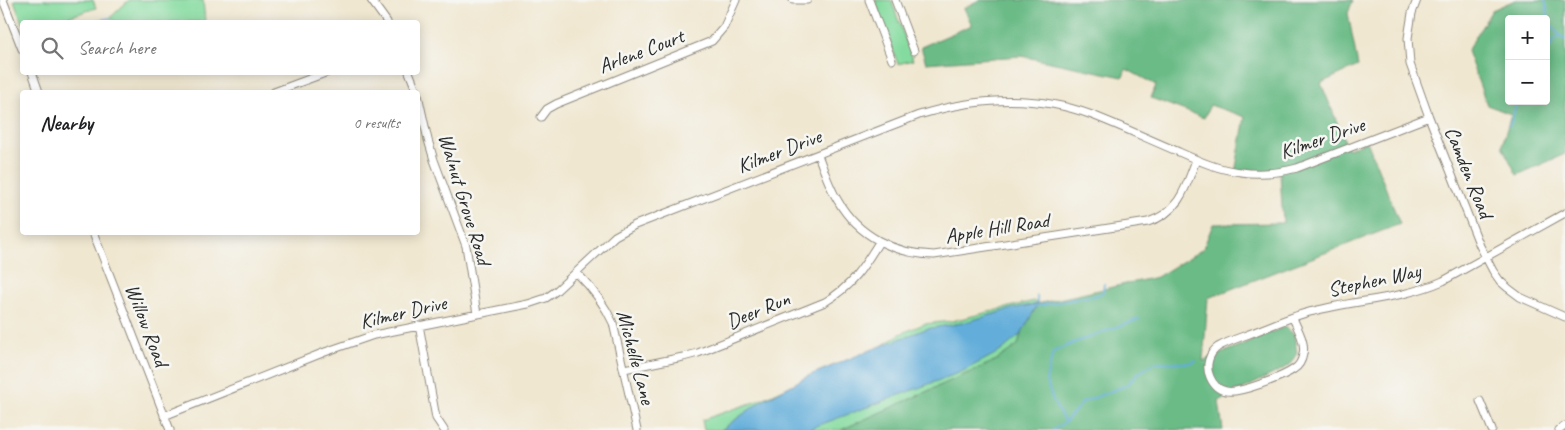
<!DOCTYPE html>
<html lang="en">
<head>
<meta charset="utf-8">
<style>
  :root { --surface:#fff; --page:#f6f6f6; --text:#202124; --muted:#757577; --line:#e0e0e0 }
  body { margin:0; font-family:Caveat,sans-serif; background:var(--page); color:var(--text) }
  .controls { position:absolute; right:15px; top:15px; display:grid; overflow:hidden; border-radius:5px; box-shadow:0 2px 12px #0003 }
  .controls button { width:45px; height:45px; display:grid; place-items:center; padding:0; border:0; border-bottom:1px solid var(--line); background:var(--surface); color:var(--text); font:25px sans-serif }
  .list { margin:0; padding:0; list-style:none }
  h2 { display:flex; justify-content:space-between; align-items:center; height:65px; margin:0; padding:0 20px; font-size:21px }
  h2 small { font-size:16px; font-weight:400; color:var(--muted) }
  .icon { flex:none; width:28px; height:28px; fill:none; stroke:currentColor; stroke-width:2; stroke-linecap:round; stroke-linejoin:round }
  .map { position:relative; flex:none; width:1565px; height:430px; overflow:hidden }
  .search { position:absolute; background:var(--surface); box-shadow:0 2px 12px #0003; left:20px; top:20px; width:400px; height:55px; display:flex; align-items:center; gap:12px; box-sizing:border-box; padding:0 18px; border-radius:5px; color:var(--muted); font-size:19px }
  .panel { position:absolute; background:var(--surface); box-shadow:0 2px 12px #0003; left:20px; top:90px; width:400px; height:145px; border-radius:5px }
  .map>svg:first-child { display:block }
</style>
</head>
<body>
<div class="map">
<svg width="1565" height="430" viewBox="0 0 1565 430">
  <rect width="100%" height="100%" fill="#f6f6f2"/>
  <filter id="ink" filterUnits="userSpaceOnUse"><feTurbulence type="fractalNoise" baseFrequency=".02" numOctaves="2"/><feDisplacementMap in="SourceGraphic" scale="10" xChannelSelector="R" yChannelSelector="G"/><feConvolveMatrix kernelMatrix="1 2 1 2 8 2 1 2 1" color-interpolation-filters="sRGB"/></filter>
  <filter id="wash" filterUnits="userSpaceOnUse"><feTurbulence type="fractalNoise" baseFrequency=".0096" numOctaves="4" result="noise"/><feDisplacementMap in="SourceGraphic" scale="20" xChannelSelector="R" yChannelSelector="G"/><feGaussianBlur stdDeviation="1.12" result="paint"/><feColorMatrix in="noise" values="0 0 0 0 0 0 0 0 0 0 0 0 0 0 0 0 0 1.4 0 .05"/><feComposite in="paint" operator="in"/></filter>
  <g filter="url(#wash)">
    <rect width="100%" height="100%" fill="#f0e7d0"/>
    <path fill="#84db9f" stroke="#588365" d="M14 0H93L96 8 52 22 22 23Z
      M129 0H203L205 22H117L110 18Z
      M875 0H891L913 60 898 64Z
      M1034 301 1038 304 1021 334 1018 345 995 361 841 430H704L702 420 760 400 810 377 869 354 900 334 924 324 952 321Z"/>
    <path fill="#6bbb86" stroke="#4b7358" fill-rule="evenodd" d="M979 0H1353L1348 13 1358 66 1321 83 1348 149 1367 141 1400 224 1208 298 1203 361 1284 327 1294 334 1297 353 1289 366 1219 401 1223 430H841L995 361 1018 345 1021 334 1037 304 1157 277 1203 249 1213 224 1283 223 1280 173H1235L1245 117 1210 105 1204 118 1151 98 1156 85 1126 69 1123 77 1021 56 926 63 921 47 972 25 964 8Z
      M1515 0H1565V154L1517 175 1502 146 1511 114 1487 105 1467 51 1492 10ZM1509 19H1546V101H1509Z"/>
    <path fill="#62adda" stroke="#466c82" d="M1038 304 1021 334 1001 351 961 372 806 430H721L760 402 808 376 868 351 926 329 962 323 1015 308Z"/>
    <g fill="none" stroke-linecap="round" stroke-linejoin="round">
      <path stroke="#62adda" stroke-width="2" d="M1545 0 1550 24 1563 39H1565
        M93 22 110 18
        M1546 51C1552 47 1551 41 1559 36
        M1509 126 1512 120 1517 101
        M1037 303V296
        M1036 306 1098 295 1103 292 1104 284
        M1065 422 1054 403 1046 380 1053 352 1073 343 1139 319
        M1053 430 1065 422 1083 402 1127 385 1137 374 1156 362 1188 363 1196 361"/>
    </g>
  </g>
  <g filter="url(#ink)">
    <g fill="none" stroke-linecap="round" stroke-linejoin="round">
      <defs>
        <path id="minor" d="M3 0 22 49
          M371 0 387 22
          M793 0H807
          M869 0 892 60
          M895 0 914 51
          M1417 0 1412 13 1408 38 1410 64 1429 117 1480 246 1493 271 1500 281 1508 288 1520 297 1565 317
          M32 72 39 92
          M409 72 417 92
          M274 92 328 72
          M418 95 428 140 434 160 466 246 477 314
          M541 117 547 109 556 104 712 41 724 27 736 0
          M818 155C824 170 829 187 838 201 858 236 895 254 934 255L1148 222C1179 213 1186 187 1196 160
          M93 232 170 430
          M577 273C592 288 604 303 613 323L637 430
          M1293 318C1297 328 1306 342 1303 354 1302 360 1299 366 1294 369 1283 377 1238 394 1226 391 1218 390 1213 384 1210 377 1205 366 1209 353 1218 347 1230 340 1245 336 1257 331 1276 324 1294 315 1314 311 1357 300 1402 299 1443 281L1565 213
          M419 325 436 418 444 430
          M624 369 683 357 698 353 825 302C852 286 863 268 879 242
          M1480 401 1492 430
          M164 416 325 352 374 335 528 304 546 298 556 291 615 236 635 225 919 115C975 98 1036 94 1092 115 1121 126 1150 140 1179 152 1199 161 1219 170 1241 172 1260 175 1278 173 1297 168L1429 117
          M1559 430 1565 426"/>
      </defs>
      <use href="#minor" stroke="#8e897e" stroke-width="9"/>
      <use href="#minor" stroke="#fff" stroke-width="7"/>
    </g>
  </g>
  <g text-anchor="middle" stroke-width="5" stroke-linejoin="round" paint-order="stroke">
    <g font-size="21" fill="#2b2b2b" stroke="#f6f6f2">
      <text transform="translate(641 51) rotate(-21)" y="7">Arlene Court</text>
      <text transform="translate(1322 138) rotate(-19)" y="7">Kilmer Drive</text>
      <text transform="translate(779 151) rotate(-21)" y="7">Kilmer Drive</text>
      <text transform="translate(1469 172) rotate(68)" y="7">Camden Road</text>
      <text transform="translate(465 199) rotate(73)" y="7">Walnut Grove Road</text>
      <text transform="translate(997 228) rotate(-9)" y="7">Apple Hill Road</text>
      <text transform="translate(1374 280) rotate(-12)" y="7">Stephen Way</text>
      <text transform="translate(758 310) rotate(-22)" y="7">Deer Run</text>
      <text transform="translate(403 312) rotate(-13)" y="7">Kilmer Drive</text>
      <text transform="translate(147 325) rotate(69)" y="7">Willow Road</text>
      <text transform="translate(636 357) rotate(75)" y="7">Michelle Lane</text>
    </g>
  </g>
</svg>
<div class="controls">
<button>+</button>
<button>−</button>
</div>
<div class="search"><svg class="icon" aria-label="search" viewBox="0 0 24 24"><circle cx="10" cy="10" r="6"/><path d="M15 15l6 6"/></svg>Search here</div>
<section class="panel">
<h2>Nearby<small>0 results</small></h2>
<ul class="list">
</ul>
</section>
</div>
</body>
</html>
